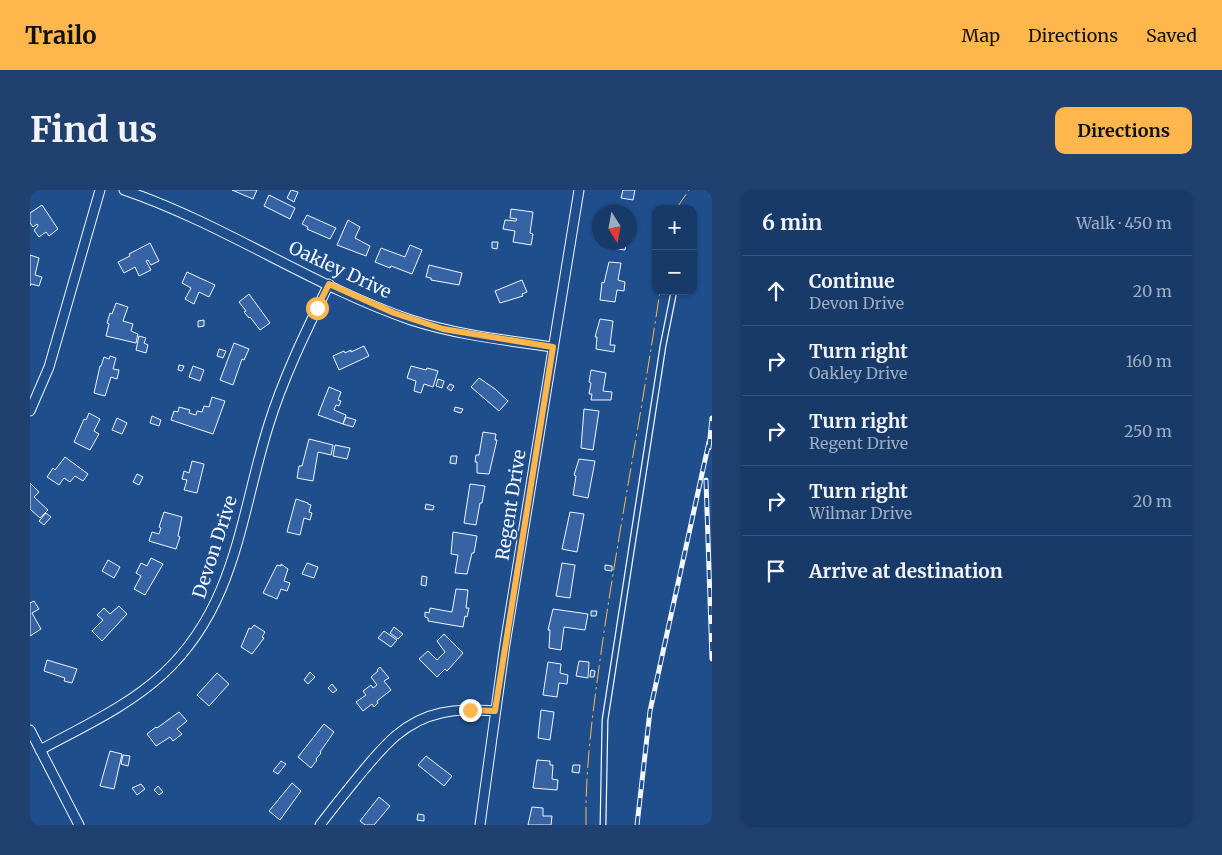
<!DOCTYPE html>
<html lang="en">
<head>
<meta charset="utf-8">
<style>
  :root { --surface:#173a69; --page:#20416f; --text:#f1f3f6; --muted:#9eadc0; --line:#36547d; --accent:#ffb74d }
  body { margin:0; font-family:Merriweather,serif; background:var(--page); color:var(--text) }
  .controls { position:absolute; right:15px; top:15px; display:grid; overflow:hidden; border-radius:10px; box-shadow:0 1px 4px #0004 }
  .controls button { width:45px; height:45px; display:grid; place-items:center; padding:0; border:0; border-bottom:1px solid var(--line); background:var(--surface); color:var(--text); font:25px sans-serif }
  .compass { position:absolute; left:562px; top:15px; width:45px; height:45px; border-radius:50%; background:var(--surface); box-shadow:0 1px 4px #0004; rotate:169deg }
  .stop { position:absolute; width:15px; height:15px; margin:-11px; border:4px solid #ffb74d; border-radius:50%; background:#fff }
  .stop.end { background:#ffb74d; border-color:#fff; box-shadow:0 1px 5px #0008 }
  .list { margin:0; padding:0; list-style:none }
  h2 { display:flex; justify-content:space-between; align-items:center; height:65px; margin:0; padding:0 20px; font-size:21px }
  h2 small { font-size:16px; font-weight:400; color:var(--muted) }
  .list li { display:grid; grid-template-columns:32px 1fr auto; gap:15px; align-items:center; box-sizing:border-box; height:70px; padding:0 20px; border-top:1px solid var(--line) }
  .list b { display:block; font-size:19px; white-space:nowrap }
  .list p { margin:0; font-size:16px; white-space:nowrap; color:var(--muted) }
  .list em { font-size:16px; font-style:normal; color:var(--muted) }
  .icon { flex:none; width:28px; height:28px; fill:none; stroke:currentColor; stroke-width:2; stroke-linecap:round; stroke-linejoin:round }
  .map { position:relative; flex:none; width:682px; height:635px; overflow:hidden; border-radius:10px }
  header { display:flex; align-items:center; gap:30px; box-sizing:border-box; height:70px; padding:0 25px; background:var(--accent); color:#111 }
  header strong { font-size:24px }
  nav { display:flex; gap:28px; margin-inline-start:auto; font-size:18px }
  .intro { display:flex; align-items:center; justify-content:space-between; box-sizing:border-box; height:120px; padding:0 30px }
  h1 { margin:0; font-size:35px }
  .button { padding:12px 22px; border-radius:10px; background:var(--accent); color:#111; font-size:18px; font-weight:700 }
  main { display:flex; gap:30px; padding:0 30px }
  aside { flex:1; background:var(--surface); border-radius:10px; box-shadow:0 1px 4px #0004 }
  .map>svg:first-child { display:block }
</style>
</head>
<body>
<header>
<strong>Trailo</strong>
<nav><a>Map</a><a>Directions</a><a>Saved</a></nav>
</header>
<div class="intro"><h1>Find us</h1><a class="button">Directions</a></div>
<main>
<div class="map">
<svg width="682" height="635" viewBox="0 0 682 635">
  <rect width="100%" height="100%" fill="#1f4e8c"/>
  <path fill="#3563a3" stroke="#f2f6ff" d="M202 0H227L223 9Z
    M261 0 268 2 264 12 257 8Z
    M593 0H605L603 10 591 8Z
    M239 5 265 18 260 29 234 16Z
    M12 15 28 39 19 46 16 42 9 47 4 40 8 36 7 34 3 37 0 33V23Z
    M481 19 503 22 500 43 503 44 501 55 483 52 485 41 473 39 475 30 486 31 487 29 480 28Z
    M277 25 306 38 300 49 277 39 278 37 272 34Z
    M318 30 330 37 325 48 340 56 336 66 307 55Z
    M462 52H468L467 59 462 58Z
    M582 52H596L595 60 581 58Z
    M120 53 129 71 121 75 118 70 116 71 121 80 109 86 105 77 94 83 88 72 100 66 99 64Z
    M380 55 392 60 382 84 361 76 360 78 345 72 351 58 375 67Z
    M0 65 9 68 5 85 12 87 9 96 1 94 0 96Z
    M579 72 591 73 588 90 595 92 594 101 587 100 585 112 570 110 572 92 574 93Z
    M399 75 432 83 429 95 401 90V88L396 87Z
    M157 82 185 95 179 107 169 102 164 114 155 109 161 98 152 93Z
    M492 90 497 102 492 104 493 106 470 113 465 101Z
    M219 104 240 133 230 140 220 127 219 128 214 122 216 121 209 112Z
    M86 113 98 117 93 131 103 134 101 141 108 144 106 153 76 146 79 134 77 133 80 123 82 124Z
    M570 129 583 131 580 155H585L584 162 566 159 567 147H565Z
    M174 130V136L168 137V131Z
    M109 146 116 148 114 153 118 155 116 163 106 160Z
    M204 153 219 159 214 170 212 169 203 195 190 190Z
    M334 156 339 166 309 180 303 166 314 161 315 163 321 160V162Z
    M189 159 196 161 193 168 187 166Z
    M80 166 86 168 83 179 89 180 87 189 81 187 75 206 64 203 70 176H71L74 167 79 169Z
    M149 175 154 176 152 181 148 180Z
    M163 176 174 180 170 191 159 187Z
    M381 176 396 180 397 178 408 181 403 197 394 194 391 203 384 201 386 191 377 188Z
    M561 180 576 183 573 201 582 202 581 210H561L562 204H559L561 193 559 192Z
    M449 188 465 199 478 211 469 221 441 197Z
    M408 189 414 191 412 198 406 196Z
    M420 194 424 196 421 201 417 198Z
    M299 197 311 202 308 210 311 211 309 216 306 215 304 220 316 225 313 234 288 225Z
    M182 207 195 211 183 244 141 230 144 221 148 222 149 217 160 220 159 223 166 225 167 221 172 222 174 216 179 217Z
    M425 217 433 219 431 223 424 221Z
    M554 219 569 221 563 260 551 258Z
    M59 223 70 229 64 241 69 244 60 260 44 252 54 229 56 230Z
    M122 226 131 230 129 236 120 233Z
    M316 227 326 230 323 237 313 234Z
    M87 228 97 233 92 244 82 240Z
    M453 242 466 244 465 250H467L459 284 447 283V272H445L446 265H449Z
    M279 249 303 255 301 265 288 262 283 291 267 288 269 276H272Z
    M305 255 320 258 317 269 303 266Z
    M421 266H427L426 274 420 273Z
    M35 267 58 284 53 291 45 286 40 292 34 288 29 295 17 287 23 278 25 280Z
    M549 269 565 271 558 308 543 305 546 286 544 285Z
    M162 271 174 274 167 303 154 300 157 290 152 289 154 281 159 283Z
    M107 284 113 287 109 295 103 292Z
    M0 293 9 302 4 307 18 320 10 328 0 319Z
    M440 294 455 296 452 313H450L446 335 434 333Z
    M266 309 278 313V314L281 315 279 322 282 323 280 330 274 328 270 345 257 342Z
    M396 314 404 316 403 320 395 319Z
    M134 322 152 327 148 346 150 347 146 359 119 351 122 342 129 344 131 338 129 337Z
    M540 322 554 324 547 362 532 359Z
    M16 323 21 327 14 335 9 331Z
    M423 342 447 346 444 363H442L437 384 425 383 428 365 421 364Z
    M121 368 133 374 115 405 104 399 111 386 106 383 111 373 117 376Z
    M78 370 90 377 84 388 72 381Z
    M277 373 288 377 284 388 272 384Z
    M532 373 545 375 540 408 526 406Z
    M251 374 258 379 254 391 260 393 257 401 251 399 247 409 233 403 247 375 251 376Z
    M575 375 582 376V381L575 380Z
    M392 386 397 387 396 396 391 395Z
    M426 399 438 400 436 418H439L437 427 435 426 433 437 398 431V428L395 427V422L399 423 400 418 422 422Z
    M4 411 9 419 2 423 11 439 0 446V413Z
    M89 416 97 424 72 451 62 441 73 430 67 425 74 418 80 424Z
    M523 419 558 424 555 440 534 437 531 460 519 458 520 440H518Z
    M561 421H567L566 426H561Z
    M224 435 235 442 232 447 234 448 222 464 211 457 219 438 221 439Z
    M364 437 373 444 368 449 360 443Z
    M354 441 367 450 361 457 348 448Z
    M414 444 433 463 417 481 415 479 407 487 389 469 398 461 407 470 415 462 407 451Z
    M17 470 47 479 42 493 34 491 35 488 14 481Z
    M549 471 559 472 558 488 546 486Z
    M518 472 531 474 530 483 538 485 537 494 529 493 527 507 513 505Z
    M350 477 359 488 354 491 361 500 347 511 348 513 344 517 342 514 333 521 326 512 336 505 333 501 341 495 343 498 347 495 341 487 348 481 347 480Z
    M561 480 565 481 564 487H560Z
    M280 482 285 487 278 494 274 490Z
    M187 483 199 494 179 516 167 505Z
    M302 494 307 500 303 503 298 498Z
    M511 520 524 522 520 550 508 548Z
    M149 522 157 531 147 539 152 544 143 551 140 547 126 556 117 544 126 537 127 538Z
    M294 534 304 542 290 562 291 563 286 569 287 570 281 578 268 567Z
    M80 561 92 564 84 599 70 596Z
    M93 565 100 566 98 576 91 574Z
    M396 566 422 586 414 596 388 575Z
    M507 570 520 571V575H523L522 589 528 590 527 600 503 598Z
    M251 571 256 574 248 584 243 581Z
    M543 575H550L549 583 542 582Z
    M262 593 271 601 250 630 239 621Z
    M111 594 115 599 107 605 102 598Z
    M128 596 133 602 129 605 124 600Z
    M349 607 360 616 344 635H335L330 631Z
    M502 617 513 618V626H522L521 635H498Z
    M388 624 394 625V631L387 630Z"/>
  <g fill="none" stroke-linecap="round" stroke-linejoin="round">
    <defs>
      <path id="service" d="M573 635 575 530 633 156 644 101"/>
      <path id="minor" d="M94 0C194 34 282 96 381 130 427 145 475 150 523 157
        M0 221 19 177 70 0
        M0 540 49 635
        M10 560C52 537 97 517 133 484 206 416 210 327 238 237 253 188 276 141 299 94
        M290 635C302 619 315 603 328 587 352 558 373 531 411 523 429 519 447 520 465 521
        M450 635 475 454 549 0"/>
    </defs>
    <use href="#service" stroke="#f2f6ff" stroke-width="7"/>
    <use href="#minor" stroke="#f2f6ff" stroke-width="11"/>
    <use href="#service" stroke="#1f4e8c" stroke-width="4.5"/>
    <use href="#minor" stroke="#1f4e8c" stroke-width="9"/>
    <defs>
      <path id="rail" d="M679 258 682 228
        M676 290 682 469
        M607 635 620 521 679 252"/>
    </defs>
    <use href="#rail" stroke="#f2f6ff" stroke-width="5"/>
    <use href="#rail" stroke="#1f4e8c" stroke-width="3" stroke-dasharray="9" stroke-linecap="butt"/>
    <path stroke="#ffb74d" stroke-width="1" stroke-dasharray="18 4 2.5 4" stroke-linecap="butt" d="M646 19 659 0
      M556 635C555 571 565 506 574 442 591 328 613 215 630 101"/>
  </g>
  <g fill="none" stroke-linecap="round" stroke-linejoin="round">
    <path stroke="#ffb74d" stroke-width="6" d="M287 118 299 94 364 123 413 139 523 157 465 521 440 520"/>
  </g>
  <g text-anchor="middle" stroke-width="4" stroke-linejoin="round" paint-order="stroke">
    <g font-size="18" fill="#f2f6ff" stroke="#1f4e8c">
      <text transform="translate(310 80) rotate(25)" y="6">Oakley Drive</text>
      <text transform="translate(481 315) rotate(-81)" y="6">Regent Drive</text>
      <text transform="translate(185 357) rotate(-72)" y="6">Devon Drive</text>
    </g>
  </g>
</svg>
<div class="controls">
<button>+</button>
<button>−</button>
</div>
<svg class="compass" viewBox="-18 -18 36 36"><path d="M0-13l5 13h-10z" fill="#e53935"/><path d="M0 13l5-13h-10z" fill="#9eadc0"/></svg>
<div class="stop" style="left:287px;top:118px"></div>
<div class="stop end" style="left:440px;top:520px"></div>
</div>
<aside>
<h2>6 min<small>Walk · 450 m</small></h2>
<ul class="list">
<li><svg class="icon" aria-label="ahead" viewBox="0 0 24 24"><path d="M12 20V5M6 11l6-6 6 6"/></svg><div><b>Continue</b><p>Devon Drive</p></div><em>20 m</em></li>
<li><svg class="icon" aria-label="right" viewBox="0 0 24 24"><path d="M7 20v-9h11M14 6l5 5-5 5"/></svg><div><b>Turn right</b><p>Oakley Drive</p></div><em>160 m</em></li>
<li><svg class="icon" aria-label="right" viewBox="0 0 24 24"><path d="M7 20v-9h11M14 6l5 5-5 5"/></svg><div><b>Turn right</b><p>Regent Drive</p></div><em>250 m</em></li>
<li><svg class="icon" aria-label="right" viewBox="0 0 24 24"><path d="M7 20v-9h11M14 6l5 5-5 5"/></svg><div><b>Turn right</b><p>Wilmar Drive</p></div><em>20 m</em></li>
<li><svg class="icon" aria-label="arrive" viewBox="0 0 24 24"><path d="M6 21V4h12l-3 4 3 4H6"/></svg><div><b>Arrive at destination</b></div></li>
</ul>
</aside>
</main>
</body>
</html>
